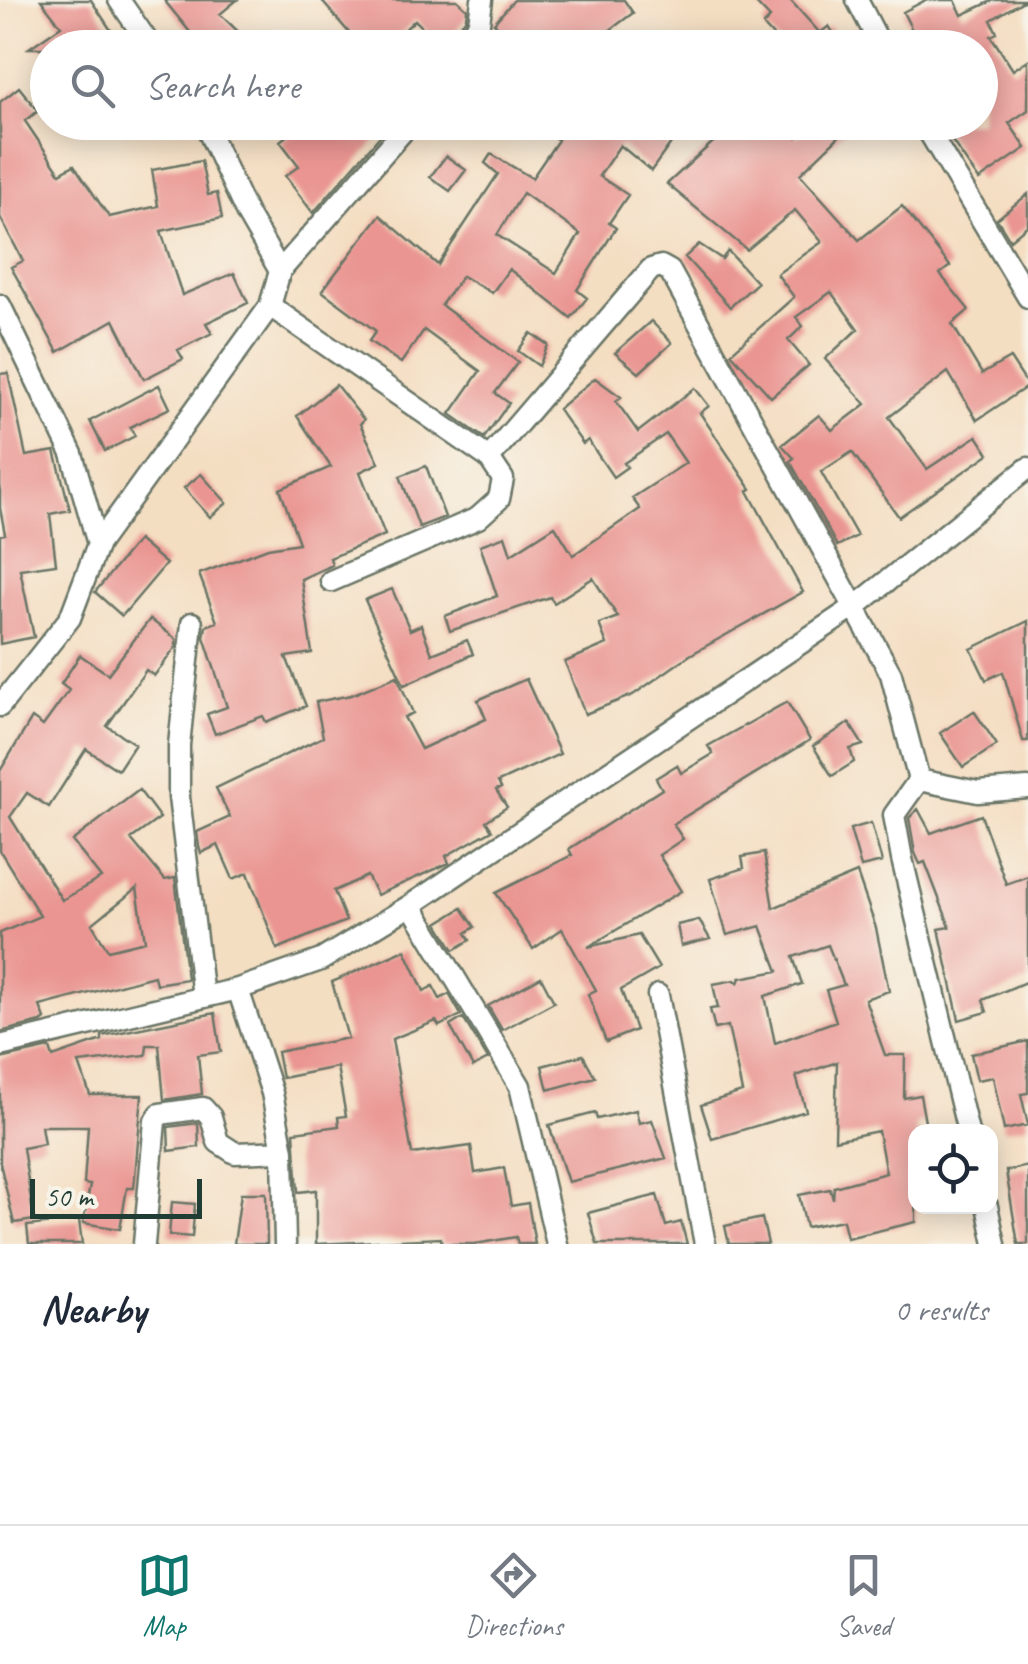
<!DOCTYPE html>
<html lang="en">
<head>
<meta charset="utf-8">
<style>
  :root { --surface:#fff; --page:#f2f2f3; --text:#1f2937; --muted:#747a83; --line:#e0e1e3; --accent:#0f766e }
  body { margin:0; font-family:Caveat,sans-serif; background:var(--page); color:var(--text) }
  .controls { position:absolute; right:30px; bottom:30px; display:grid; overflow:hidden; border-radius:20px; box-shadow:0 5px 25px #0003 }
  .controls button { width:90px; height:90px; display:grid; place-items:center; padding:0; border:0; border-bottom:2px solid var(--line); background:var(--surface); color:var(--text); font:50px sans-serif }
  .scale { position:absolute; left:30px; bottom:25px; width:172px; box-sizing:border-box; padding-left:10px; border:5px solid #1f3d34; border-top:0; font-size:28px; line-height:35px; white-space:nowrap; color:#1f3d34; -webkit-text-stroke:8px #f7f3e8; paint-order:stroke }
  .list { margin:0; padding:0; list-style:none }
  h2 { display:flex; justify-content:space-between; align-items:center; height:130px; margin:0; padding:0 40px; font-size:42px }
  h2 small { font-size:32px; font-weight:400; color:var(--muted) }
  .icon { flex:none; width:55px; height:55px; fill:none; stroke:currentColor; stroke-width:2; stroke-linecap:round; stroke-linejoin:round }
  .map { position:relative; flex:none; width:1028px; height:1244px; overflow:hidden }
  .search { position:absolute; background:var(--surface); box-shadow:0 5px 25px #0003; left:30px; right:30px; top:30px; height:110px; display:flex; align-items:center; gap:25px; box-sizing:border-box; padding:0 35px; border-radius:55px; color:var(--muted); font-size:38px }
  .sheet { height:280px; background:var(--surface) }
  nav { display:flex; justify-content:space-around; align-items:center; box-sizing:border-box; height:140px; border-top:2px solid var(--line); background:var(--surface); font-size:28px; color:var(--muted) }
  nav a { display:grid; justify-items:center; gap:5px }
  nav .on { color:var(--accent) }
  .map>svg:first-child { display:block }
</style>
</head>
<body>
<div class="map">
<svg width="1028" height="1244" viewBox="0 0 1028 1244">
  <rect width="100%" height="100%" fill="#f7f3e8"/>
  <filter id="ink" filterUnits="userSpaceOnUse"><feTurbulence type="fractalNoise" baseFrequency=".01" numOctaves="2"/><feDisplacementMap in="SourceGraphic" scale="20" xChannelSelector="R" yChannelSelector="G"/><feConvolveMatrix kernelMatrix="1 2 1 2 8 2 1 2 1" color-interpolation-filters="sRGB"/></filter>
  <filter id="wash" filterUnits="userSpaceOnUse"><feTurbulence type="fractalNoise" baseFrequency=".0048" numOctaves="4" result="noise"/><feDisplacementMap in="SourceGraphic" scale="40" xChannelSelector="R" yChannelSelector="G"/><feGaussianBlur stdDeviation="2.25" result="paint"/><feColorMatrix in="noise" values="0 0 0 0 0 0 0 0 0 0 0 0 0 0 0 0 0 1.4 0 .05"/><feComposite in="paint" operator="in"/></filter>
  <g filter="url(#wash)">
    <rect width="100%" height="100%" fill="#f4dec2"/>
    <g id="blocks">
      <path fill="#ea9592" fill-rule="evenodd" d="M41 0H91L118 41 109 48H29L61 26Z
        M164 0H237L220 14 255 48H203Z
        M321 0H457L467 9 466 18 442 47 415 20 385 48H339L351 35Z
        M514 0H624L633 13 586 48H502L509 37 494 23Z
        M753 0H790L820 33 829 26 843 48H784L763 25 770 18Z
        M926 0H955L962 15 994 0H1025L991 20 997 33 991 36 1013 70 1028 60V110L1009 123 1026 148 979 180 939 122H980V48H921L903 12Z
        M19 87 38 111 25 121 60 173 74 165 109 217 158 206 152 170 201 161 208 195 217 193 222 218 161 231 182 295 234 273 248 303 206 323 212 333 178 350 183 359 144 379 114 320 58 352 11 267 23 261 0 217V102Z
        M280 122H392L313 213 285 176 299 166 280 141 289 134Z
        M535 122H686L651 171 620 145 599 176 628 195 609 223 616 228 577 290 587 298 571 318 509 269 492 293 462 276 441 305 518 362 495 393 509 403 484 438 450 414 480 371 424 330 401 363 369 341 376 331 322 291 380 215 438 265 498 174 485 163 491 154 532 178 558 140ZM523 193 580 234 556 273 497 235Z
        M735 122H784L797 137 815 122H854L800 174 859 240 902 206 950 266 940 274 969 310 952 324 982 374 1010 358 1028 386 977 420 948 372 889 417 927 469 977 436 989 454 899 517 852 452 821 472 857 536 837 546 790 461 794 458 782 445 819 415 832 430 866 404 825 359 858 329 831 292 796 317 803 326 788 340 809 365 771 397 731 353 794 297 777 274 822 242 795 210 747 250 667 184Z
        M446 156 466 170 450 191 430 177Z
        M1028 194V225L1010 240 997 219Z
        M699 244 722 259 728 251 757 283 730 307 685 257Z
        M651 321 672 343 639 373 615 353Z
        M531 333 548 345 539 366 518 351Z
        M8 373 26 456 55 451 70 510 50 514 56 564 20 569 34 637 0 644V535L5 534 0 508V374Z
        M595 378 621 397 616 401 638 432 695 388 709 406 700 413 751 489 748 491 803 592 690 655 633 695 585 714 565 662 607 644 599 624 618 617 593 578 554 603 550 597 450 631 445 616 497 596 480 545 505 536 511 554 555 526 573 555 640 509 632 498 686 463 666 434 624 463 627 467 613 477 588 440 583 444 558 409Z
        M159 385 170 408 130 427 135 436 105 451 90 421Z
        M336 385 364 420 360 424 379 463 360 472 385 535 330 558 332 565 301 579 312 653 286 657 306 706 266 722 263 716 215 734 207 714 227 707 204 637 206 626 217 622 199 574 268 548 299 543 280 489 331 467 297 416Z
        M426 466 445 517 419 527 400 476Z
        M201 474 227 503 210 517 184 488Z
        M138 540 166 564 122 616 95 592Z
        M392 589 410 630 421 625 432 654 467 640 473 654 404 685 365 600Z
        M150 619 176 639V647L154 676 146 670 107 726 135 744 118 770 86 749 49 807 27 793 10 817 62 900 101 878 72 841 139 790 160 818 131 839 165 880 175 878 187 979 156 984 154 976 40 1006 45 1019 41 1022 0 1032V933L40 916 0 851V771L32 718 43 726 69 690 61 684 80 655 108 674ZM137 888 145 941 108 950 92 924Z
        M1028 621V741H1023L1003 672 986 680 971 649Z
        M397 676 413 713 404 717 421 749 486 719 478 700 526 679 560 754 498 782 501 788 496 790 507 807 486 821 492 830 446 856 449 863 377 895 367 876 334 891 346 921 277 949 248 873 233 879 218 845 201 853 199 847 197 832 230 817 216 788 323 737 316 702 351 695Z
        M787 702 810 740 673 824 683 839 659 855 681 891 588 947 639 935 659 968 621 990 636 1030 606 1042 588 994 596 990 562 929 533 949 496 893 572 855 569 849 662 789 656 778 677 765 681 773 713 754 708 746Z
        M974 711 997 745 963 767 940 733Z
        M849 723 863 745 850 749 854 762 832 776 813 746Z
        M918 809 931 833 981 815 1006 884 1028 876V981L983 1000 987 1012 959 1020 939 929 950 927 925 862 920 864 915 853 909 818Z
        M871 823 882 862 861 867 850 829Z
        M764 853 773 908 857 873 876 928 889 991 865 999 885 1055H905L904 1098 920 1095 925 1122 916 1124V1222L847 1238 843 1220 806 1227 799 1195 830 1189 833 1199 834 1187 886 1173 878 1131 835 1140 837 1062 796 1076 806 1111 712 1139 701 1105 742 1092 728 1026 715 1029 710 1009 718 1008 713 984 735 980 738 983 740 978 778 971 761 926 727 935 710 879 744 868 742 857ZM828 945 844 985 826 990 836 1021 775 1043 765 996 802 984 793 957Z
        M462 908 475 927 466 933 470 940 454 950 438 923Z
        M699 920 710 939 681 946 677 925Z
        M405 950 424 991 433 986 440 999 449 994 461 1015 439 1026 436 1021 392 1039 412 1154 471 1146 475 1173 504 1168 511 1206 528 1203 535 1244H518L516 1237 475 1244H442L441 1238 316 1244V1190L298 1192 294 1132 339 1126 338 1117 346 1116 337 1067 282 1078 277 1052 348 1038 332 982Z
        M541 977 554 1002 502 1030 488 1006Z
        M215 1013 221 1052 198 1055 202 1094 164 1100 159 1045H147L146 1055 79 1063 90 1095H142L134 1188H127L120 1229 83 1223 90 1185 84 1184 88 1126H41L44 1144 23 1148 34 1220 14 1223 0 1163V1059L50 1048 53 1057 102 1040V1036Z
        M463 1018 488 1059 473 1067 450 1026Z
        M1028 1041V1093L1021 1094 1028 1125 1004 1130 993 1077 977 1080 971 1054Z
        M583 1055 595 1077 548 1090 542 1066Z
        M636 1110 639 1123 652 1120 666 1158 568 1182 549 1125 595 1113 597 1119Z
        M198 1123 199 1147 169 1151 168 1127Z
        M1028 1166V1244H1018L1006 1171Z
        M241 1193H266L267 1244H234Z
        M657 1195 666 1226 681 1222 687 1244H597L588 1213Z
        M172 1202 195 1204 192 1237 169 1235Z
        M762 1218 768 1244H729L725 1226Z
        M79 1220 82 1244H29L27 1226Z"/>
    </g>
  </g>
  <g filter="url(#ink)">
    <use href="#blocks" fill-opacity="0" stroke="#6a7566" stroke-width="2.5"/>
    <g fill="none" stroke-linecap="round" stroke-linejoin="round">
      <defs>
        <path id="street" d="M119 0 152 48
          M857 0 882 48
          M462 48 479 23 482 0
          M923 122 1028 297
          M280 271 411 122
          M0 305 72 454 98 544
          M270 306 489 458 503 479 499 499 478 518 331 581
          M489 458 651 269 661 266 670 271 891 674 919 780 894 815 902 859 968 1132
          M192 623 179 745V797L203 997
          M0 706 70 618 98 544 270 306 280 271 247 214 204 122
          M919 780 978 792 1028 788
          M411 905 520 1086 557 1244
          M238 989 272 1093 283 1151 285 1244
          M658 995 705 1244
          M0 1046 238 989 321 960 411 905 856 606 1028 468
          M987 1206 995 1244
          M144 1244 155 1121 160 1114 203 1108 211 1117 218 1142 235 1153 283 1151"/>
      </defs>
      <use href="#street" stroke="#6a7566" stroke-width="25"/>
      <use href="#street" stroke="#fff" stroke-width="20"/>
    </g>
  </g>
</svg>
<div class="controls">
<button><svg class="icon" aria-label="locate" viewBox="0 0 24 24"><circle cx="12" cy="12" r="6"/><path d="M12 2v4M12 18v4M2 12h4M18 12h4"/></svg></button>
</div>
<div class="scale">50 m</div>
<div class="search"><svg class="icon" aria-label="search" viewBox="0 0 24 24"><circle cx="10" cy="10" r="6"/><path d="M15 15l6 6"/></svg>Search here</div>
</div>
<section class="sheet">
<h2>Nearby<small>0 results</small></h2>
<ul class="list">
</ul>
</section>
<nav>
<a class="on"><svg class="icon" aria-label="map" viewBox="0 0 24 24"><path d="M3 6l6-2 6 2 6-2v14l-6 2-6-2-6 2zM9 4v14M15 6v14"/></svg>Map</a>
<a><svg class="icon" aria-label="directions" viewBox="0 0 24 24"><path d="M12 3l9 9-9 9-9-9zM9 14v-3h6M13 9l2 2-2 2"/></svg>Directions</a>
<a><svg class="icon" aria-label="saved" viewBox="0 0 24 24"><path d="M7 4h10v16l-5-4-5 4z"/></svg>Saved</a>
</nav>
</body>
</html>
